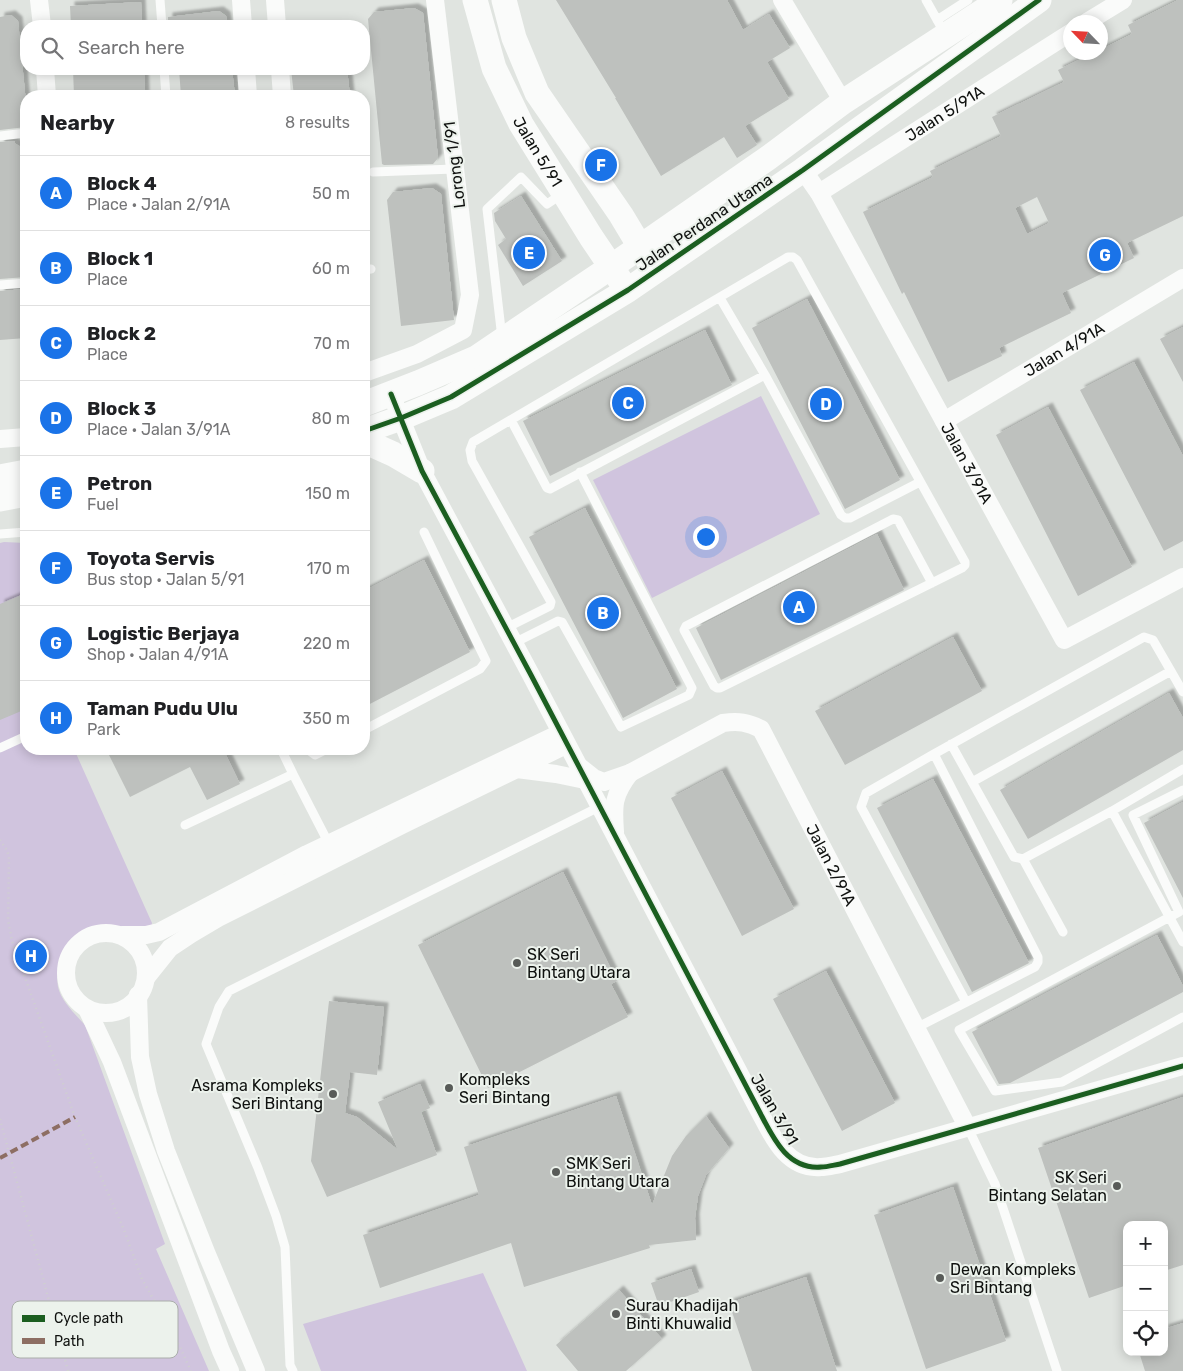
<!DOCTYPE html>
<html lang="en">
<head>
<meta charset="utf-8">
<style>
  :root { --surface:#fff; --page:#f2f2f2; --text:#202124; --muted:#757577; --line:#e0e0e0; --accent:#1a73e8 }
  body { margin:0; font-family:Rubik,sans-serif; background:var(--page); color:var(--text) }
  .controls { position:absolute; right:15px; bottom:15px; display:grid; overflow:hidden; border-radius:10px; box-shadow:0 2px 12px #0003 }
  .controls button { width:45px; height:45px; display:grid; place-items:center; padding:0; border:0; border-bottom:1px solid var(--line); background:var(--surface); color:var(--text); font:25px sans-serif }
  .compass { position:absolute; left:1063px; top:15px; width:45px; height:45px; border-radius:50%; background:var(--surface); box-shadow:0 2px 12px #0003; rotate:295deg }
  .you { position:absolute; left:705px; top:536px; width:18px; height:18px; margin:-12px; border:4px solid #fff; border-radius:50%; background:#1a73e8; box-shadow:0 0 0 8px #1a73e833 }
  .badge { display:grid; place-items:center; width:32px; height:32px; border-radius:50%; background:var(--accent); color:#fff; font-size:16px; font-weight:700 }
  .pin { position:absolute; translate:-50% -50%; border:2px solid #fff; box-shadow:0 1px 5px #0006 }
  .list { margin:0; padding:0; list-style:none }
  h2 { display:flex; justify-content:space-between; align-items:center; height:65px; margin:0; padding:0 20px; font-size:21px }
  h2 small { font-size:16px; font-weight:400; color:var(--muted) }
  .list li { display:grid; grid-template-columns:32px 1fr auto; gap:15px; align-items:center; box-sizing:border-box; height:75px; padding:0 20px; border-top:1px solid var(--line) }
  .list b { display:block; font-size:19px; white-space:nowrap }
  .list p { margin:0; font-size:16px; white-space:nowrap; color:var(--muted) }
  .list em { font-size:16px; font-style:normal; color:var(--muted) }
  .icon { flex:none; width:28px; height:28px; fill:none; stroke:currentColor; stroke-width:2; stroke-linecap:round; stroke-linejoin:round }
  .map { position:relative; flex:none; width:1183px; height:1371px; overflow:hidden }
  .search { position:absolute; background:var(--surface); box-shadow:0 2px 12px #0003; left:20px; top:20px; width:350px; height:55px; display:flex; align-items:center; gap:12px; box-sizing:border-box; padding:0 18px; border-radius:20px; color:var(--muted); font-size:19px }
  .panel { position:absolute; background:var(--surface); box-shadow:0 2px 12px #0003; left:20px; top:90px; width:350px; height:665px; border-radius:20px }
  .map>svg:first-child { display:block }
</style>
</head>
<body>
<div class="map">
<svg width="1183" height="1371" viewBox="0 0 1183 1371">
  <defs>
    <filter id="shadow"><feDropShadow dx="4.5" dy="-4.5" stdDeviation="1" flood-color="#0004"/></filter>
  </defs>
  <rect width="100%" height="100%" fill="#e0e4e0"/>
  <path fill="#d0c4de" d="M761 396 820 514 652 598 593 480Z
    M4 542 26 543V749H74L152 923 151 928C142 929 133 931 124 931 113 931 104 927 93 930 69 935 54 964 58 987 61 1001 76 1015 85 1025L165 1244 156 1249 209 1371H0V543Z
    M483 1273 527 1371H321L303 1324Z"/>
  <path fill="#bec1be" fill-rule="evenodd" filter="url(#shadow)" d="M556 0H727L743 30 769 14 790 48 767 62 789 99 745 126 757 145 737 158 724 137 661 176 615 98H616Z
    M1178 0H1183V216L1127 243 1134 258 1062 293 1071 313 999 348 1002 356 948 382 904 292 902 294 863 212 933 177 930 171 1001 136 992 117 1064 82 1058 70 1095 52H1100V50L1132 34 1128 25ZM1037 197 1049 223 1027 234 1015 208Z
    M141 2 142 26H71L70 6Z
    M414 8 423 13 438 158 433 164 384 165 382 164 368 19 374 12Z
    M219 11 226 16 228 26H168V17Z
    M11 15 18 21 26 103V127L0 130V17Z
    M73 69H144L145 96H74Z
    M179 69H232L235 96H181Z
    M291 69H347L350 96H294Z
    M15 141 14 143 26 150V277L0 279V142Z
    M432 188 441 194 454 320 401 326 387 200 393 192Z
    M521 196 562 261 523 286 498 245 506 239 495 221 494 213Z
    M26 289V338L0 340V291Z
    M807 299 900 480 845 509 752 328Z
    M1183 327V382L1160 339Z
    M705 330 732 385 550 476 523 421Z
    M1134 362 1183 456V541L1164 551 1080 390Z
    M1048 407 1132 567 1078 596 996 435Z
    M585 508 677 689 623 718 529 537Z
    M877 534 904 590 721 680 696 628Z
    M424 560 470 652 364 707V591Z
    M26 593V709L0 720V604Z
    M953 637 982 691 845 765 815 711Z
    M1169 693 1183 718V750L1028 839 1000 790Z
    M106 749H223L240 784 207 800 190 767 130 797Z
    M722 771 794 909 742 936 671 798Z
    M933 779 1029 963 972 992 877 808Z
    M1183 802V898L1144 823Z
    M563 872 617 981 611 984 628 1017 488 1088 418 945Z
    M1157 935 1183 986V992L1010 1083 999 1084 972 1032Z
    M826 971 895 1103 842 1131 773 999Z
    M329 1001 384 1007 377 1075 350 1072 345 1113 357 1117 398 1150 378 1102 420 1084 430 1108 421 1112 437 1155 327 1197 311 1161Z
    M616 1096 652 1205 672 1156 686 1136 706 1116 729 1148 706 1175 698 1196 695 1218 696 1240 649 1245 650 1248 524 1287 511 1243 380 1288 363 1235 479 1195 464 1147Z
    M1183 1097V1265L1164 1271V1225H1127V1285L1089 1298 1038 1148Z
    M953 1187 1006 1341 926 1369 874 1215Z
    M691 1269 699 1292 659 1306 651 1283Z
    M806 1277 837 1371H752L729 1303Z
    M619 1290 662 1339 626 1371H578L556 1345Z
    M1183 1323V1371H1145L1139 1352H1164V1329Z"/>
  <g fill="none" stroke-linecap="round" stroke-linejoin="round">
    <path stroke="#cfd0cf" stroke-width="2.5" stroke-dasharray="1 4" stroke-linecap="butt" d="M0 840 7 850 9 857 8 920 12 941 75 1117 124 1230 142 1279 179 1345 191 1371
      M0 1119 68 1371"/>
    <path stroke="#fafbfa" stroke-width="9" d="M160 0 162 26
      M926 0 945 34
      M937 20 968 0
      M164 69 166 96
      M0 136 26 133
      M373 172 454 169
      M364 270 371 269
      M0 285 26 283
      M720 298 765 375 841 515 845 518H850L920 482
      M502 338 487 209 521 177 547 204 562 194
      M511 420 547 488 550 489 765 375
      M0 534 26 532
      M506 628 550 606 551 602 472 461 470 450 473 442 788 257H793L797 260 965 562V565L962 568 720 688H717L714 686 684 630 686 626 893 519 898 520 932 583
      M514 643 558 621 562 622 621 727 689 695 692 688 580 472
      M364 730 480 669 486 661 424 532
      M951 744 1014 857 1023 859 1112 811 1183 769
      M0 748 26 736
      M307 749 315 755 327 749
      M934 754 1144 637 1153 640 1183 692
      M293 774 329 844
      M972 782 1171 671
      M1183 790 1133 815 1179 912 959 1030 995 1091 1062 1082 1183 1017
      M1112 811 1183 942
      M185 825 293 774 281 749
      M1023 859 1063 932
      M916 1028 1035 967 1038 962V957L934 754 866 793 861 807 966 1002
      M968 1128 995 1184 1057 1371
      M293 1371 290 1365 285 1247 276 1216 258 1168 206 1044 219 1007 229 991 599 807"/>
    <g stroke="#fafbfa" stroke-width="18">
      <path d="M39 0 42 26"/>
      <path d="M241 0 243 26"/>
      <path d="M275 0 277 26"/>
      <path d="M782 0 843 102"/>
      <path d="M1087 22 1123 0"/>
      <path d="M45 69 47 96"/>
      <path d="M246 69 248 96"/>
      <path d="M280 69 282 96"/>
      <path id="s1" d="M803 170 819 193 1064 640 1183 577"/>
      <path id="s2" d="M819 193 1070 33"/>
      <path d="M364 373 417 354 463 330 470 295 435 0"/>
      <path d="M391 394 422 471 531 675 757 1107C771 1133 785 1170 821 1167 827 1167 834 1165 840 1164L1183 1066"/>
      <path id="s3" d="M944 421 1183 278"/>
      <path d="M0 439 26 437"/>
      <path id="s4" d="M580 767 594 778 604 782 630 773 723 723C738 721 748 722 761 729L968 1128"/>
      <path d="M517 769 556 774 585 780"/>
      <path d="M615 832C613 805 613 795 630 773"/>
      <circle cx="106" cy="973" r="40"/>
      <path d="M122 935H146L159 932 307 854 560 733"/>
      <path d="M146 978 170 948 191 934 218 918 402 825 566 745"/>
      <path d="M138 995 140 1057 148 1094 166 1151 206 1252 256 1371"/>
      <path d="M87 1009 112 1062 221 1351 230 1371"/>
    </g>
    <g stroke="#fafbfa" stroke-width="25">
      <path id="s5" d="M475 0 494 68 521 124 591 237 620 280"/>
      <path d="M504 0 514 38 537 93 621 215 648 260"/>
      <path d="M364 404 418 383 476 358 611 267 768 158 843 102 1000 0"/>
      <path d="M364 431 401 418 451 397 628 290 803 170 1039 0"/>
      <path d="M364 441 393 454 422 471"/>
      <path d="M0 477 26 472"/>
      <path d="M0 499 26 494"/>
    </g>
    <path stroke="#8d6e63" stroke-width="4" stroke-dasharray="8 4" stroke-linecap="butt" d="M0 1158 75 1117"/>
    <defs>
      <path id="cycleway" d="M391 394 422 471 531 675 757 1107C771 1133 785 1170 821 1167 827 1167 834 1165 840 1164L1183 1066
        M364 431 401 418 451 397 628 290 803 170 1039 0"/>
    </defs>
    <use href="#cycleway" stroke="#ecf2ec" stroke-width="8"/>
    <use href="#cycleway" stroke="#1b5e20" stroke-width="5"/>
  </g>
  <g fill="#585b58" stroke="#ecf2ec" stroke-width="2">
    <circle cx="517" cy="963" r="5"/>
    <circle cx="449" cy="1088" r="5"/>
    <circle cx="333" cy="1094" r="5"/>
    <circle cx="556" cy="1172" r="5"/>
    <circle cx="1117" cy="1186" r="5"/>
    <circle cx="940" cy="1278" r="5"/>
    <circle cx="616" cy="1314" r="5"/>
  </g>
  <g text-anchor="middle" stroke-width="4" stroke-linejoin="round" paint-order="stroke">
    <g font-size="16" fill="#0f110f" stroke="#ecf2ec">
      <text dy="6" stroke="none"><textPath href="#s2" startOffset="149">Jalan 5/91A</textPath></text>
      <text dy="6" stroke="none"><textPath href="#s5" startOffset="165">Jalan 5/91</textPath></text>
      <text transform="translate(454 165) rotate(-97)" y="6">Lorong 1/91</text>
      <text transform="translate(704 222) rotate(-34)" y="6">Jalan Perdana Utama</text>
      <text dy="6" stroke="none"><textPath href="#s3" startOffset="140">Jalan 4/91A</textPath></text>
      <text dy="6" stroke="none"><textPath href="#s1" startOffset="336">Jalan 3/91A</textPath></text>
      <text dy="6" stroke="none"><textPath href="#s4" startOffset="354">Jalan 2/91A</textPath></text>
      <text transform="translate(775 1109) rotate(60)" y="6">Jalan 3/91</text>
    </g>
    <g font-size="16" fill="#0f110f" stroke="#ecf2ec" text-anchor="start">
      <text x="527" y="960">SK Seri<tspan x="527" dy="18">Bintang Utara</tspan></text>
      <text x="459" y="1085">Kompleks<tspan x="459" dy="18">Seri Bintang</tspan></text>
      <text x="323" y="1091" text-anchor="end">Asrama Kompleks<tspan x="323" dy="18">Seri Bintang</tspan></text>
      <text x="566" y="1169">SMK Seri<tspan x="566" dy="18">Bintang Utara</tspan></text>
      <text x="1107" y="1183" text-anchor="end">SK Seri<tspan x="1107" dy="18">Bintang Selatan</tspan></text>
      <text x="950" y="1275">Dewan Kompleks<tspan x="950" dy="18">Sri Bintang</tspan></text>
      <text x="626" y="1311">Surau Khadijah<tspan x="626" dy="18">Binti Khuwalid</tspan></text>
    </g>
  </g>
  <rect x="12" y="1301" width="166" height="57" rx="8" fill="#ecf2ec" stroke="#aaaeaa" stroke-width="1"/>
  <rect x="22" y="1315" width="23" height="7" fill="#1b5e20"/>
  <rect x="22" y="1338" width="23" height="6" fill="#8d6e63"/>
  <g font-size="14" fill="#0f110f">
    <text x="54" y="1323">Cycle path</text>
    <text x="54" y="1346">Path</text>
  </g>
</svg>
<div class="controls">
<button>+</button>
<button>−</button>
<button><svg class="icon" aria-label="locate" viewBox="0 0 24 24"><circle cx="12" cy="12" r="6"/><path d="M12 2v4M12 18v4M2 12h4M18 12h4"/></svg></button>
</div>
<svg class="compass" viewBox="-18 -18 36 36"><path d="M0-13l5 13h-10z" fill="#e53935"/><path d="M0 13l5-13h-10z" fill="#757577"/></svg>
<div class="you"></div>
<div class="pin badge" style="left:799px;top:607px">A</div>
<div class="pin badge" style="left:603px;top:613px">B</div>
<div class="pin badge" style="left:628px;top:403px">C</div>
<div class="pin badge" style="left:826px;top:404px">D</div>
<div class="pin badge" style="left:529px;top:253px">E</div>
<div class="pin badge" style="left:601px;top:165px">F</div>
<div class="pin badge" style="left:1105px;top:255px">G</div>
<div class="pin badge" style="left:31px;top:956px">H</div>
<div class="search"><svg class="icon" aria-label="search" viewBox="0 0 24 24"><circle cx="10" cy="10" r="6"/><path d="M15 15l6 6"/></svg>Search here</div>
<section class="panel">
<h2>Nearby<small>8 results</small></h2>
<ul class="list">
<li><span class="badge">A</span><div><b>Block 4</b><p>Place · Jalan 2/91A</p></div><em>50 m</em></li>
<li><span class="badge">B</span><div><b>Block 1</b><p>Place</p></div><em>60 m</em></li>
<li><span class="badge">C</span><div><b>Block 2</b><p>Place</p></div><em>70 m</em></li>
<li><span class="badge">D</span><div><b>Block 3</b><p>Place · Jalan 3/91A</p></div><em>80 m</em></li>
<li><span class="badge">E</span><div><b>Petron</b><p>Fuel</p></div><em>150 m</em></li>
<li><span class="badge">F</span><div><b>Toyota Servis</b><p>Bus stop · Jalan 5/91</p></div><em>170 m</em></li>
<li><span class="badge">G</span><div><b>Logistic Berjaya</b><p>Shop · Jalan 4/91A</p></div><em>220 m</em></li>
<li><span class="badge">H</span><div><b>Taman Pudu Ulu</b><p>Park</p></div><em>350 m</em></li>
</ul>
</section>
</div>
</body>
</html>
